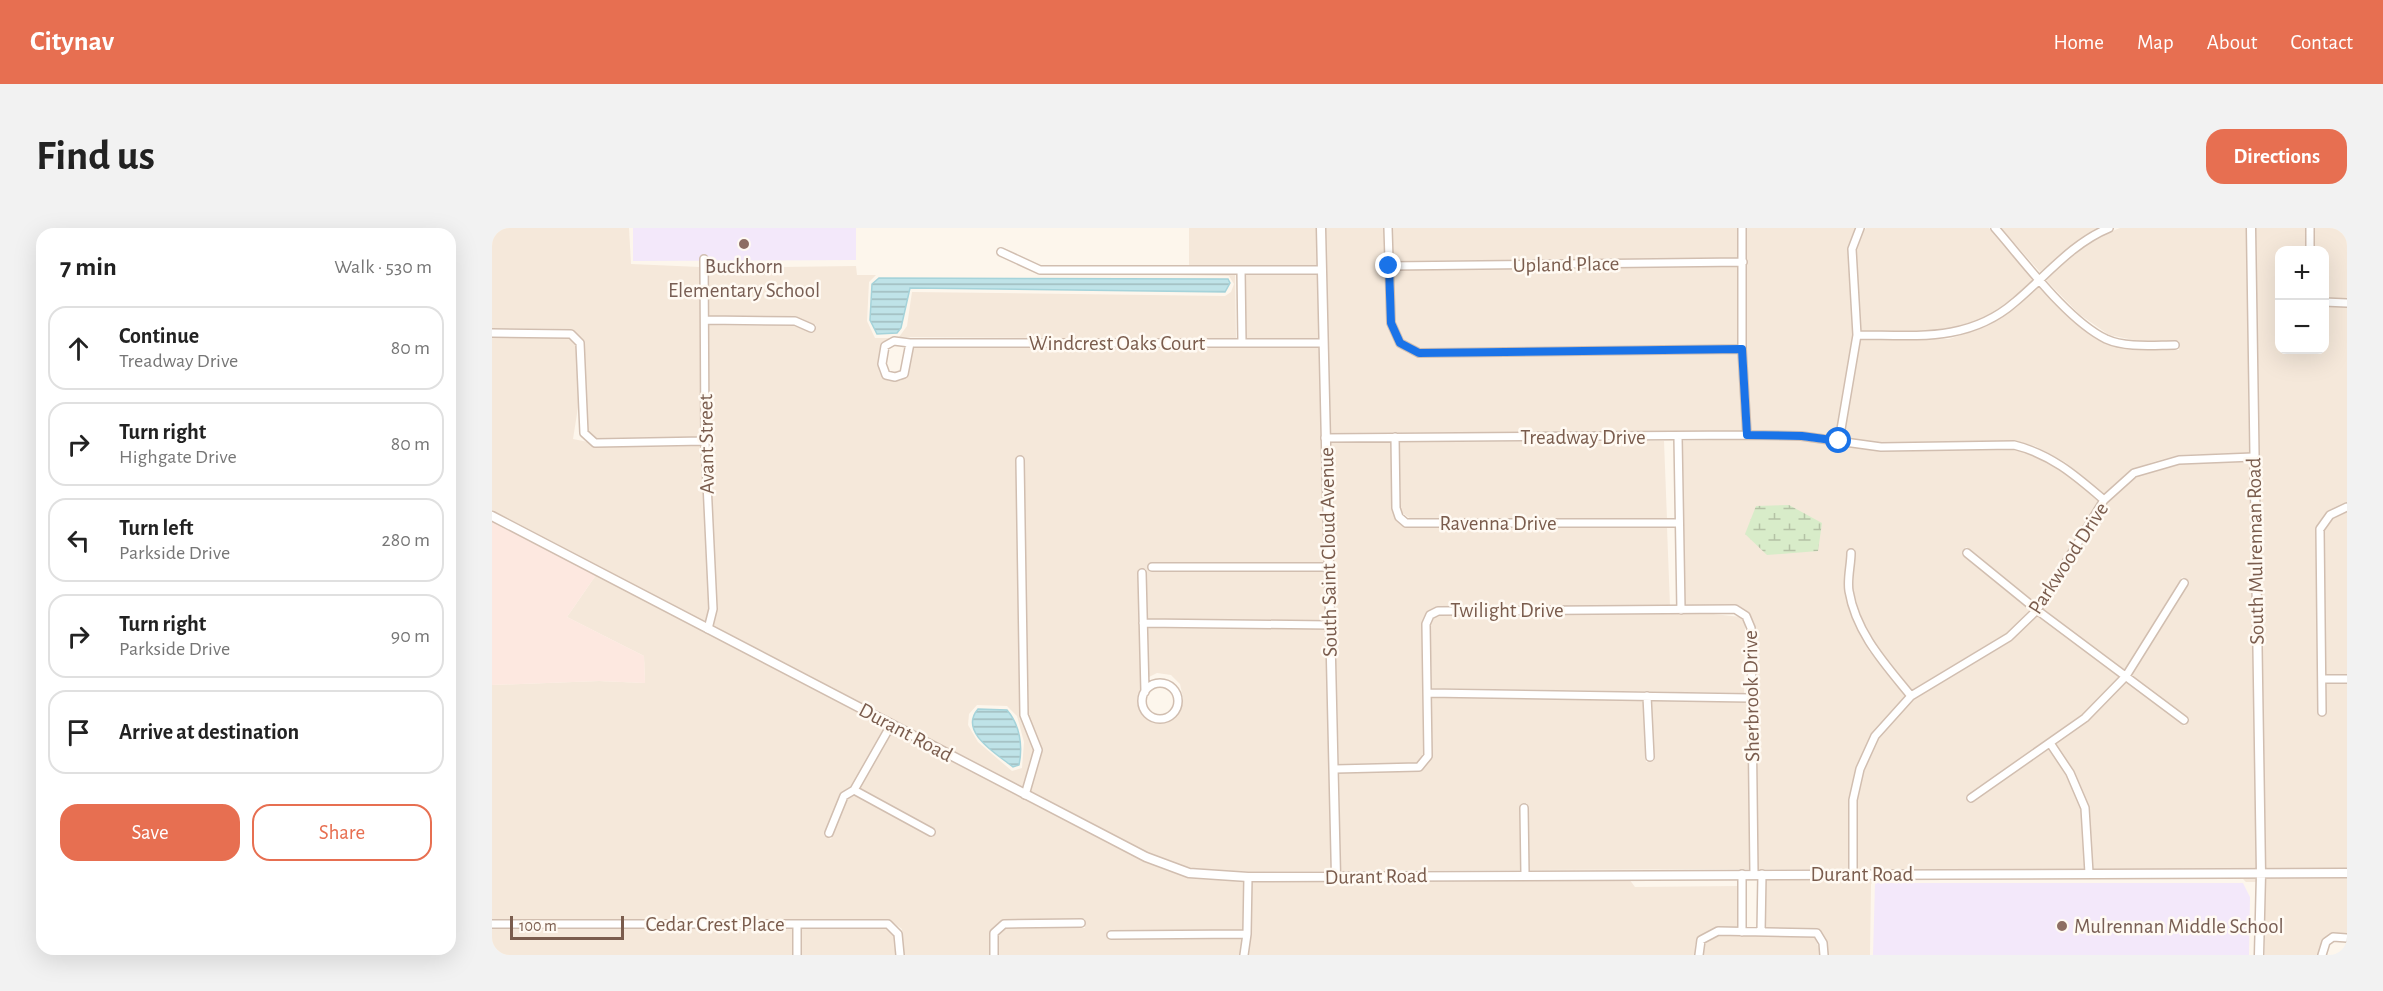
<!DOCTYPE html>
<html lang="en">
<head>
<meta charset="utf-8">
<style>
  :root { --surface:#fff; --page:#f2f2f2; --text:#222; --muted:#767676; --line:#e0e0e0; --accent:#e76f51 }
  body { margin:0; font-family:"Alegreya Sans",sans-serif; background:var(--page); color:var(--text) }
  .controls { position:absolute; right:18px; top:18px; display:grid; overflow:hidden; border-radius:12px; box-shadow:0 6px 24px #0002 }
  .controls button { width:54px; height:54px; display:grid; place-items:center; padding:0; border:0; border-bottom:2px solid var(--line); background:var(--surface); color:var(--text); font:30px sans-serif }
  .scale { position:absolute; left:18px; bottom:15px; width:114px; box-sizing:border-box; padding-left:6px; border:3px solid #7a5c4d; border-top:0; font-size:16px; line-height:21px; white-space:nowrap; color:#7a5c4d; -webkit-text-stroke:4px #fffaf3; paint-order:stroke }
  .stop { position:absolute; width:18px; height:18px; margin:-14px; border:4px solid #1a73e8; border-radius:50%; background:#fff }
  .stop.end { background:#1a73e8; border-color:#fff; box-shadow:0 2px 6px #0008 }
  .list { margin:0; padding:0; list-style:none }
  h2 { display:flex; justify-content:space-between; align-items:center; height:78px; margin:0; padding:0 24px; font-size:26px }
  h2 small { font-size:20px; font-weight:400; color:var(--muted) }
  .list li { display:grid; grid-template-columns:39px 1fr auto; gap:18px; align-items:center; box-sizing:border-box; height:84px; margin:0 12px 12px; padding:0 12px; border:2px solid var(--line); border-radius:18px }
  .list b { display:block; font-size:22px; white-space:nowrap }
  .list p { margin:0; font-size:20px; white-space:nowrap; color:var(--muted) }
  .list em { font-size:20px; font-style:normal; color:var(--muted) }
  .actions { display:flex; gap:12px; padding:18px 24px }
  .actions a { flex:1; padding:14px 0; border:2px solid var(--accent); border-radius:18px; text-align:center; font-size:21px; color:var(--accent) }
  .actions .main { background:var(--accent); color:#fff }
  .icon { flex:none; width:33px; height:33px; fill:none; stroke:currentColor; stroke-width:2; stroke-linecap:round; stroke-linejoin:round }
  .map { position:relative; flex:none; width:1855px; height:727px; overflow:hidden; border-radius:18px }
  header { display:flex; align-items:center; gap:36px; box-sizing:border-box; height:84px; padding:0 30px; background:var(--accent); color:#fff }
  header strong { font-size:28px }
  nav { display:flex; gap:33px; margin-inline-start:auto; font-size:21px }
  .intro { display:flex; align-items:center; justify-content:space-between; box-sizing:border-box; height:144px; padding:0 36px }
  h1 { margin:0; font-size:42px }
  .button { padding:15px 27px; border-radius:18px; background:var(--accent); color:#fff; font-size:21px; font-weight:700 }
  main { display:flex; gap:36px; padding:0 36px }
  aside { flex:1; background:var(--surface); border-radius:18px; box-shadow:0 6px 24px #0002 }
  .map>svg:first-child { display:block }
</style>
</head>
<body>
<header>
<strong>Citynav</strong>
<nav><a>Home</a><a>Map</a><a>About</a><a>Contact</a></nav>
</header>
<div class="intro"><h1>Find us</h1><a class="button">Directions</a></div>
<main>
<aside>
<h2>7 min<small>Walk · 530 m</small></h2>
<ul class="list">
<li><svg class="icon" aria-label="ahead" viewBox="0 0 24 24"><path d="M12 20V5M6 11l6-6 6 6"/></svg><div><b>Continue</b><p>Treadway Drive</p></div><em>80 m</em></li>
<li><svg class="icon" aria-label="right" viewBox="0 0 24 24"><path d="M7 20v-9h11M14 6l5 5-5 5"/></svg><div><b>Turn right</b><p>Highgate Drive</p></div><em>80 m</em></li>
<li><svg class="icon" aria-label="left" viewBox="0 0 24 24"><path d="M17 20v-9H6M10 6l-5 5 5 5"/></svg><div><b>Turn left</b><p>Parkside Drive</p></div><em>280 m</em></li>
<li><svg class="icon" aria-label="right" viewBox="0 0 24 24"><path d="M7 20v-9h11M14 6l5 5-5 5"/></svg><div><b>Turn right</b><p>Parkside Drive</p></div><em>90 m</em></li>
<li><svg class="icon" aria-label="arrive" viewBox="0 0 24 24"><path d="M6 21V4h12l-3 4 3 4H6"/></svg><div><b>Arrive at destination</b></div></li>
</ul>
<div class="actions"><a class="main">Save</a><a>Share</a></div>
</aside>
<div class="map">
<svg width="1855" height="727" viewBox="0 0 1855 727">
  <defs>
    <pattern id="wetland-marsh" width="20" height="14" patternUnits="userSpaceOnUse" patternTransform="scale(1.5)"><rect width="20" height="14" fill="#d8ecc9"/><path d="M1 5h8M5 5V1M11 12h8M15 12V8" fill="none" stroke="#b4c2a5"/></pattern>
    <pattern id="water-rules" width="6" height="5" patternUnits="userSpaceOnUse" patternTransform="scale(1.5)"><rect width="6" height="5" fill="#bfe3e8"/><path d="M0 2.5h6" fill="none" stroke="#a0bbbe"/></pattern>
  </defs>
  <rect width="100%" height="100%" fill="#fdf6ec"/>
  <path fill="#f5e8da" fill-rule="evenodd" d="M0 0H137L139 36 208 39 209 209 104 210 95 203 91 112 79 101 0 100Z
    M697 0H825L826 38H697Z
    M833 0H892L895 97 906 119 925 129 1246 125 1250 203 837 205Z
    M900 0H1247V30L901 33Z
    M1254 0H1363L1356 21 1361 107 1344 208 1310 204 1258 203 1254 121Z
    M1374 0H1497L1542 50 1520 71 1493 90 1455 103H1369L1364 21 1366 11Z
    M1509 0H1606L1548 44Z
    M1628 0H1755L1757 225 1687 227 1661 234 1640 242 1612 266 1573 234 1543 218 1523 213 1389 215 1352 210 1368 112 1457 111 1496 98 1525 79 1547 56 1581 92 1613 115 1646 121 1687 122V113H1647L1617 107 1587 86 1553 51 1603 10Z
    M1763 0H1814V22H1788V122H1832L1833 78 1855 79V274L1835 284 1824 301 1826 488H1834L1833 456 1855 455V640L1773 641Z
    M1822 0H1855V70H1833L1832 22H1822Z
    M364 38 365 47H384L377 54 375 93 383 110H398L389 117 386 137 388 146 397 153H408L415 148 421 120H828L834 392 655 391 654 341H646L650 457 647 468 653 482 664 489 671 490 685 484 691 470 688 456 679 447 665 445 657 449 655 400 834 401 840 643 732 644 686 638 655 625 538 564 550 523 536 486 531 228H524L528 487 542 522 531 561 221 398 225 382 217 213V97L302 98 321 105 324 97 303 89 217 88 216 40ZM485 477 515 478 525 488 532 514 530 540 520 543 486 514 476 497 477 486Z
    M1247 38 1246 116 928 120 911 111 903 94 901 42Z
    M685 47H743L744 111 407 109 415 98 420 64 733 68 739 64 742 56 737 48Z
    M753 47H826L828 111H754Z
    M0 109 78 110 84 117 87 173 81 211 96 214 103 219 209 218 217 381 214 395 0 283Z
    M1255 211 1311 213 1389 223 1522 222 1540 226 1570 242 1607 273 1544 376 1474 319 1470 326 1538 382 1515 405 1420 462 1383 418 1370 391 1361 362 1363 321H1356L1353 362 1363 394 1377 423 1414 468 1380 505 1364 540 1357 572V641H1266L1262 395 1256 384 1243 377 1193 378 1190 213Z
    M1172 213 1175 291H919L909 284 907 214Z
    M837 214H899L901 286 907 295 914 299H1175L1178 378 944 379 936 384 930 396 932 526 926 535 847 536Z
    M1726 234H1757L1765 641H1601L1597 578 1581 543 1564 516 1596 493 1634 454 1693 498 1697 491 1639 447 1697 354 1690 349 1633 442 1550 381 1615 275 1644 249 1688 236Z
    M1855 284V446L1833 447 1832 303 1840 291Z
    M104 347 394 499 359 559 348 567 332 607 339 611 355 572 362 567 441 609 444 602 368 560 401 502 668 640 708 651 752 653 751 702 615 703 616 711H750L748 727H506V707L514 700H593V691L511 692 499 703 498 727H412L410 701 397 692H0V457L107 453 153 455 152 428 75 389Z
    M954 386H1221L1249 389 1253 394 1252 465 940 460 938 397 941 390Z
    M1545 387 1627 449 1591 486 1474 569 1478 575 1557 521 1574 547 1589 581 1593 641H1365V572L1372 543 1386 511 1422 471 1519 413Z
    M940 469 1152 472 1154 534 1162 533 1159 473 1255 474 1258 641 1037 642 1035 575 1028 576 1029 642 848 643 847 545 930 542 940 528Z
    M1855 649V705H1841L1832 710 1826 727H1773V650Z
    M1274 650H1765V654H1754L1751 651H1383L1379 656 1378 727H1336L1334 713 1325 700H1273Z
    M1137 651 1143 659 1246 658V699H1226L1208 708 1203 717V727H756L759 710 760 653Z
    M301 700V727H0V701Z
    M309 700 395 701 403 707 404 727H309Z
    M1227 707 1323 709 1329 727H1211L1212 715Z"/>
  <path fill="#fde8e0" d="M0 293 104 347 75 389 152 428 153 455 107 453 0 457Z"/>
  <path fill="#f3e8fa" d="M141 0H364V32L141 33Z
    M1383 655H1751L1758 669 1757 727H1381Z"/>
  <path fill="url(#wetland-marsh)" d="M1297 277 1330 295 1326 323 1275 327 1253 306 1264 278Z"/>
  <path fill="url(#water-rules)" stroke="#a5d3da" stroke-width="1.5" d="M387 50 736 51 738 55 733 64 418 60 409 100 405 105 385 106 378 92 380 56Z
    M486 481 515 482C528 497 531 518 527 537L521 539C505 526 466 504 486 481Z"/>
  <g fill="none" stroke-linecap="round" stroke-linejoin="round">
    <defs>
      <path id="minor" d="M896 0 899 95 908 115 927 125 1250 121
        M1250 0V121L1255 207
        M1503 0C1532 33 1575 92 1614 111 1634 120 1662 117 1683 117
        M1818 0V22
        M509 24 548 42H830
        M212 31 213 213 221 381 216 401
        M897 38 1251 34
        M749 42 750 115
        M1832 74 1855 75
        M213 92 303 93 319 100
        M0 105 79 106 88 115 92 205 103 215 213 213
        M1365 107C1422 107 1476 115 1523 74 1553 49 1580 15 1617 0
        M418 115 402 113 393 118 390 136 394 147 403 149 412 146 418 115H831
        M903 209 904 280 907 289 914 295H1187
        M1186 209 1189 382
        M833 210 1255 207 1309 208 1389 219 1522 217C1559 226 1584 248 1612 272
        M1347 213 1365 107 1360 21 1368 0
        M528 232 532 487 546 522 533 567
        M1359 325C1359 337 1355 351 1357 363 1364 405 1393 436 1419 468
        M1475 325 1545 382 1692 492
        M660 339H837
        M650 345 653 464
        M651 395 838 397
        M1830 451H1855
        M650 473a18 18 0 1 1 36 0a18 18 0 1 1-36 0Z
        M936 465 1259 470
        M1155 468 1158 529
        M1830 484 1828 301 1838 287 1855 279
        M1558 515 1578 545 1593 580 1597 645
        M843 541 927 539 936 528 934 396 938 387 946 383 1243 381 1254 388 1259 400 1262 646
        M362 562 439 604
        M1479 570 1593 490 1634 448 1692 355
        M1032 580 1033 646
        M337 605 352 568 362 562 399 497
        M1250 646V704
        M1361 646V572L1368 541 1383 508 1419 468 1517 409 1545 382 1612 272 1642 245 1687 232 1761 229
        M0 696H396L406 706 408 727
        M305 696V727
        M1269 704 1270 646
        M619 707 755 706
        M502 727V705L512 696 589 695
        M752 727 755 706 756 649
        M1207 727 1209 712 1226 703 1325 705 1331 715 1332 727
        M1830 727 1834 714 1841 709 1855 710"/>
      <path id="tertiary" d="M829 0 844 648
        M1759 0 1769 646 1767 727
        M0 288 654 629 697 645 756 649 1855 645"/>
    </defs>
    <use href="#minor" stroke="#d1beb0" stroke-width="10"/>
    <use href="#tertiary" stroke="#d1beb0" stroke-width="11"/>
    <use href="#minor" stroke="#fff" stroke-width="7"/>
    <use href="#tertiary" stroke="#fff" stroke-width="8"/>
  </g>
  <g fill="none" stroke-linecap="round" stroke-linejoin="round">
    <path stroke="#1a73e8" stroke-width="8" d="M897 38 899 95 908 115 927 125 1250 121 1255 207 1310 208 1347 213"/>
  </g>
  <g fill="#8d6e63" stroke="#fffaf3" stroke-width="2">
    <circle cx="252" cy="16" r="6"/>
    <circle cx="1570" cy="698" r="6"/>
  </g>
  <g text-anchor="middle" stroke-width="5" stroke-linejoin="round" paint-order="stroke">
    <g font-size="21" fill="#7a5c4d" stroke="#fffaf3">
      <text transform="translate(1074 36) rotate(-1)" y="7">Upland Place</text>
      <text x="625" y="122">Windcrest Oaks Court</text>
      <text x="1091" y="216">Treadway Drive</text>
      <text transform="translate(214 216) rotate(-91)" y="7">Avant Street</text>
      <text x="1006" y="302">Ravenna Drive</text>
      <text transform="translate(1763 323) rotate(-91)" y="7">South Mulrennan Road</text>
      <text transform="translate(836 324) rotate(-91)" y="7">South Saint Cloud Avenue</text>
      <text transform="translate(1576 330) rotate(-57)" y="7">Parkwood Drive</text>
      <text x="1015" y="389">Twilight Drive</text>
      <text transform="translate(1259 468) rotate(-91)" y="7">Sherbrook Drive</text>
      <text transform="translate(414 504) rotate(28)" y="7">Durant Road</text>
      <text x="1370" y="653">Durant Road</text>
      <text transform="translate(884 648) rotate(-1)" y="7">Durant Road</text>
      <text x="223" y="703">Cedar Crest Place</text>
    </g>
    <g font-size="21" fill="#785e54" stroke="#fffaf3">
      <text x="252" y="45">Buckhorn<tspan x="252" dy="24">Elementary School</tspan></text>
      <text x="1582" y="705" text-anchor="start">Mulrennan Middle School</text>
    </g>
  </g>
</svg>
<div class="controls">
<button>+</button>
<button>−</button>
</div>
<div class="scale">100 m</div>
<div class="stop" style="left:1347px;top:213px"></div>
<div class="stop end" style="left:897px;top:38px"></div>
</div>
</main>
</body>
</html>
